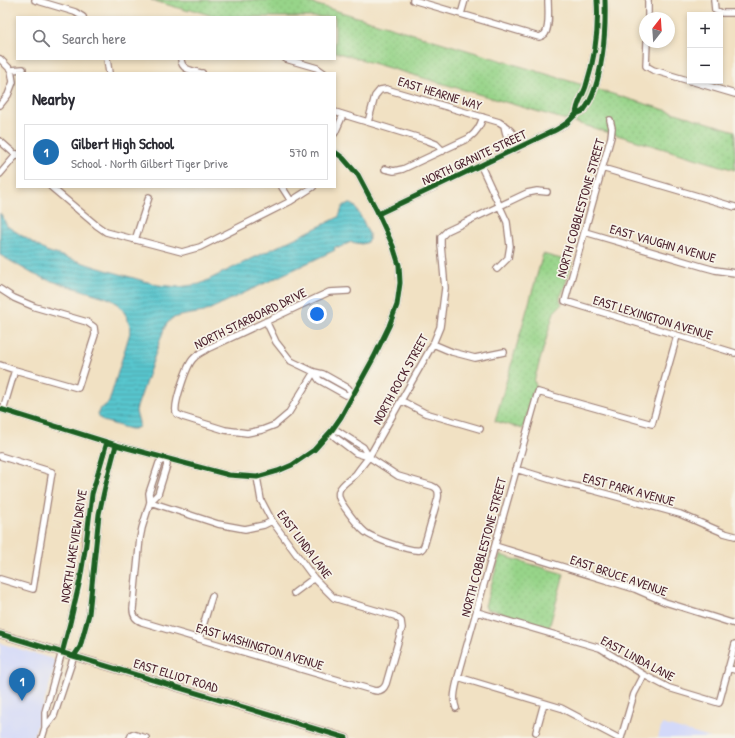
<!DOCTYPE html>
<html lang="en">
<head>
<meta charset="utf-8">
<style>
  :root { --surface:#fff; --page:#f7f7f7; --text:#2b2b33; --muted:#7c7c81; --line:#e1e1e2; --accent:#1f6fb2 }
  body { margin:0; font-family:"Patrick Hand",sans-serif; background:var(--page); color:var(--text) }
  .controls { position:absolute; right:12px; top:12px; display:grid; overflow:hidden; border-radius:0px; box-shadow:0 2px 6px #0003 }
  .controls button { width:36px; height:36px; display:grid; place-items:center; padding:0; border:0; border-bottom:1px solid var(--line); background:var(--surface); color:var(--text); font:20px sans-serif }
  .compass { position:absolute; left:639px; top:12px; width:36px; height:36px; border-radius:50%; background:var(--surface); box-shadow:0 2px 6px #0003; rotate:17deg }
  .you { position:absolute; left:317px; top:314px; width:14px; height:14px; margin:-10px; border:3px solid #fff; border-radius:50%; background:#1a73e8; box-shadow:0 0 0 6px #1a73e833 }
  .badge { display:grid; place-items:center; width:26px; height:26px; border-radius:50%; background:var(--accent); color:#fff; font-size:13px; font-weight:700 }
  .pin { position:absolute; translate:-50% -33px; filter:drop-shadow(0 1px 2px #0008) }
  .pin::after { content:''; position:absolute; top:21px; width:14px; height:12px; background:inherit; clip-path:polygon(0 0,100% 0,50% 100%) }
  .list { margin:0; padding:0; list-style:none }
  h2 { display:flex; justify-content:space-between; align-items:center; height:52px; margin:0; padding:0 16px; font-size:17px }
  h2 small { font-size:13px; font-weight:400; color:var(--muted) }
  .list li { display:grid; grid-template-columns:26px 1fr auto; gap:12px; align-items:center; box-sizing:border-box; height:56px; margin:0 8px 8px; padding:0 8px; border:1px solid var(--line); border-radius:0px }
  .list b { display:block; font-size:15px; white-space:nowrap }
  .list p { margin:0; font-size:13px; white-space:nowrap; color:var(--muted) }
  .list em { font-size:13px; font-style:normal; color:var(--muted) }
  .icon { flex:none; width:22px; height:22px; fill:none; stroke:currentColor; stroke-width:2; stroke-linecap:round; stroke-linejoin:round }
  .map { position:relative; flex:none; width:735px; height:738px; overflow:hidden }
  .search { position:absolute; background:var(--surface); box-shadow:0 2px 6px #0003; left:16px; top:16px; width:320px; height:44px; display:flex; align-items:center; gap:10px; box-sizing:border-box; padding:0 14px; border-radius:0px; color:var(--muted); font-size:15px }
  .panel { position:absolute; background:var(--surface); box-shadow:0 2px 6px #0003; left:16px; top:72px; width:320px; height:116px; border-radius:0px }
  .map>svg:first-child { display:block }
</style>
</head>
<body>
<div class="map">
<svg width="735" height="738" viewBox="0 0 735 738">
  <defs>
    <pattern id="park-dots" width="8" height="8" patternUnits="userSpaceOnUse"><rect width="8" height="8" fill="#97d489"/><path d="M2 2h.1M6 6h.1" fill="none" stroke="#84b676" stroke-width="1.8" stroke-linecap="round"/></pattern>
    <pattern id="water-rules" width="6" height="5" patternUnits="userSpaceOnUse"><rect width="6" height="5" fill="#59c6ce"/><path d="M0 2.5h6" fill="none" stroke="#4ca0a7"/></pattern>
  </defs>
  <rect width="100%" height="100%" fill="#f7f3e8"/>
  <filter id="ink" filterUnits="userSpaceOnUse"><feTurbulence type="fractalNoise" baseFrequency=".025" numOctaves="2"/><feDisplacementMap in="SourceGraphic" scale="8" xChannelSelector="R" yChannelSelector="G"/><feConvolveMatrix kernelMatrix="1 2 1 2 8 2 1 2 1" color-interpolation-filters="sRGB"/></filter>
  <filter id="wash" filterUnits="userSpaceOnUse"><feTurbulence type="fractalNoise" baseFrequency=".012" numOctaves="4" result="noise"/><feDisplacementMap in="SourceGraphic" scale="16" xChannelSelector="R" yChannelSelector="G"/><feGaussianBlur stdDeviation="0.9" result="paint"/><feColorMatrix in="noise" values="0 0 0 0 0 0 0 0 0 0 0 0 0 0 0 0 0 1.4 0 .05"/><feComposite in="paint" operator="in"/></filter>
  <g filter="url(#wash)">
    <rect width="100%" height="100%" fill="#f1e1c3"/>
    <path fill="#d3d9f9" d="M0 643 53 659 55 663 56 664 33 738H0Z
      M662 724 711 738H658Z"/>
    <path fill="url(#park-dots)" stroke="#707a5a" d="M151 0H301L735 131V170L580 124 335 52V17H216L190 9 189 11Z
      M543 254 572 262 564 289 560 297V300L562 304 554 312 534 381 537 388 532 393 531 402 523 429 495 421Z
      M500 555 564 574 549 628 493 610H487L485 606Z"/>
    <path fill="url(#water-rules)" stroke="#52727c" d="M351 204 355 206 363 221 369 234V240L366 243H365L362 244 351 242 338 248 337 246 334 248 335 250 204 312 179 316 171 319 166 325 164 329 136 410C136 416 140 420 139 427L134 429H130L103 421C99 418 97 414 99 410L107 404 109 402 131 329 127 317 122 309 118 304 112 300 105 297 45 279 33 274 0 255V213L1 214 7 226 46 251 99 268 158 285 169 286 179 287 200 284 222 273 337 218C344 212 338 204 351 204Z"/>
  </g>
  <g filter="url(#ink)">
    <g fill="none" stroke-linecap="round" stroke-linejoin="round">
      <defs>
        <path id="minor" d="M35 0 75 12 83 17
          M413 0 539 37C542 36 543 36 545 34 550 27 548 8 548 0
          M648 0V18
          M714 0 715 10 722 13H735
          M461 14 465 0
          M647 42 646 66 653 70 690 81
          M0 59 11 70 13 82 8 95 0 105
          M107 59 109 73
          M181 59C181 70 193 71 202 73
          M286 59 317 68 324 73
          M11 70 23 69
          M691 81 735 94
          M335 112 426 140 436 144 443 151
          M576 115C576 104 583 96 586 86 595 58 599 29 597 0
          M610 120 612 128 611 137 565 301 735 353
          M368 122 375 96 380 90 386 89 499 122C512 130 516 134 517 149
          M504 125C506 137 508 141 517 149
          M335 133 343 115
          M0 141 17 156
          M481 166 507 222 510 246 508 258 497 269
          M602 168 735 207
          M385 169 394 171 403 169 469 138C477 132 480 126 483 117
          M0 174 17 154
          M51 187 96 225 106 232 182 252 200 247 291 201 313 187
          M282 187 291 201
          M378 214 551 132C557 130 562 126 567 123 570 120 573 117 576 114 579 113 581 113 584 110 603 85 606 31 605 0
          M585 232 704 267 715 270 735 273
          M135 240 149 197
          M0 289 14 298 35 307 87 322 94 327 95 335 78 388 15 370 0 365
          M266 321 276 342 291 361 314 372 323 374 348 388 353 394
          M433 344 452 352 475 358 504 352
          M314 372 288 414 275 425 262 430 247 433 225 430 183 417 177 414 176 412C174 403 187 364 194 358 197 354 203 352 207 349L329 292 348 291
          M314 372 319 380 346 395 353 394
          M402 401 425 413 480 429
          M0 409 116 445 229 475 257 477 278 471 292 465 314 450 332 430 341 417 374 357 389 326 397 305 400 283 399 265 393 246 376 209 358 175 343 158 335 152
          M3 410 15 370
          M0 456 52 472 33 589 0 579
          M369 457 363 447 341 433 338 431 332 430 333 435 335 437 356 453 369 457 398 476 432 486C438 488 439 492 438 498L425 543C424 547 423 549 420 550 411 552 372 538 365 532 357 525 351 516 345 508 342 503 337 498 339 491 341 484 351 479 356 474 360 468 365 462 369 457L424 360 433 344 440 327 445 288 441 245V237L447 231 527 193 537 191 547 192
          M516 469 565 484 592 490 680 514 724 533 735 536
          M150 502 158 494 167 465 165 458 159 463 149 493 150 502 142 528 140 538 133 609C133 616 136 620 142 622L372 690C378 692 383 691 386 684L402 628 401 621 395 616 334 598 314 578 272 521 261 500 257 477
          M150 502 218 524 245 529 264 525 272 521
          M495 546 635 589 665 602 735 624
          M294 593 314 578
          M477 612 600 648 644 675 669 688 719 703 735 644
          M199 639 212 596
          M728 668 735 670
          M458 677 561 708 618 738
          M456 708C452 698 456 687 458 677L538 392 652 424 677 336
          M45 728V712L70 623 82 568 92 494 107 442
          M536 732 544 703
          M42 738 45 728 54 716 74 656 80 647 89 614 99 514 105 487 116 445
          M130 738 132 734 146 738
          M621 738 634 694 644 675"/>
        <path id="major" d="M0 634 346 738"/>
      </defs>
      <use href="#minor" stroke="#9e8077" stroke-width="8"/>
      <use href="#major" stroke="#9e8077" stroke-width="9"/>
      <use href="#minor" stroke="#fff" stroke-width="5.5"/>
      <use href="#major" stroke="#fff" stroke-width="7"/>
      <defs>
        <path id="cycleway" d="M576 115C576 104 583 96 586 86 595 58 599 29 597 0
          M378 214 551 132C557 130 562 126 567 123 570 120 573 117 576 114 579 113 581 113 584 110 603 85 606 31 605 0
          M0 409 116 445 229 475 257 477 278 471 292 465 314 450 332 430 341 417 374 357 389 326 397 305 400 283 399 265 393 246 376 209 358 175 343 158 335 152
          M0 634 346 738
          M62 653 70 623 80 580 86 544 92 494 107 442
          M74 656 80 647 89 614 99 514 105 487 116 445"/>
      </defs>
      <use href="#cycleway" stroke="#f7f3e8" stroke-width="8"/>
      <use href="#cycleway" stroke="#1b5e20" stroke-width="5"/>
    </g>
  </g>
  <g text-anchor="middle" stroke-width="3.5" stroke-linejoin="round" paint-order="stroke">
    <g font-size="13" fill="#4a1f2b" stroke="#f7f3e8">
      <text transform="translate(440 93) rotate(17)" y="5">EAST HEARNE WAY</text>
      <text transform="translate(474 157) rotate(-25)" y="5">NORTH GRANITE STREET</text>
      <text transform="translate(580 208) rotate(-74)" y="5">NORTH COBBLESTONE STREET</text>
      <text transform="translate(663 243) rotate(16)" y="5">EAST VAUGHN AVENUE</text>
      <text transform="translate(653 317) rotate(17)" y="5">EAST LEXINGTON AVENUE</text>
      <text transform="translate(250 318) rotate(-26)" y="5">NORTH STARBOARD DRIVE</text>
      <text transform="translate(400 379) rotate(-61)" y="5">NORTH ROCK STREET</text>
      <text transform="translate(629 489) rotate(15)" y="5">EAST PARK AVENUE</text>
      <text transform="translate(305 544) rotate(53)" y="5">EAST LINDA LANE</text>
      <text transform="translate(73 546) rotate(-81)" y="5">NORTH LAKEVIEW DRIVE</text>
      <text transform="translate(483 547) rotate(-75)" y="5">NORTH COBBLESTONE STREET</text>
      <text transform="translate(619 575) rotate(19)" y="5">EAST BRUCE AVENUE</text>
      <text transform="translate(260 646) rotate(17)" y="5">EAST WASHINGTON AVENUE</text>
      <text transform="translate(638 658) rotate(28)" y="5">EAST LINDA LANE</text>
      <text transform="translate(176 675) rotate(17)" y="5">EAST ELLIOT ROAD</text>
    </g>
  </g>
</svg>
<div class="controls">
<button>+</button>
<button>−</button>
</div>
<svg class="compass" viewBox="-18 -18 36 36"><path d="M0-13l5 13h-10z" fill="#e53935"/><path d="M0 13l5-13h-10z" fill="#7c7c81"/></svg>
<div class="you"></div>
<div class="pin badge" style="left:22px;top:701px">1</div>
<div class="search"><svg class="icon" aria-label="search" viewBox="0 0 24 24"><circle cx="10" cy="10" r="6"/><path d="M15 15l6 6"/></svg>Search here</div>
<section class="panel">
<h2>Nearby<small></small></h2>
<ul class="list">
<li><span class="badge">1</span><div><b>Gilbert High School</b><p>School · North Gilbert Tiger Drive</p></div><em>570 m</em></li>
</ul>
</section>
</div>
</body>
</html>
